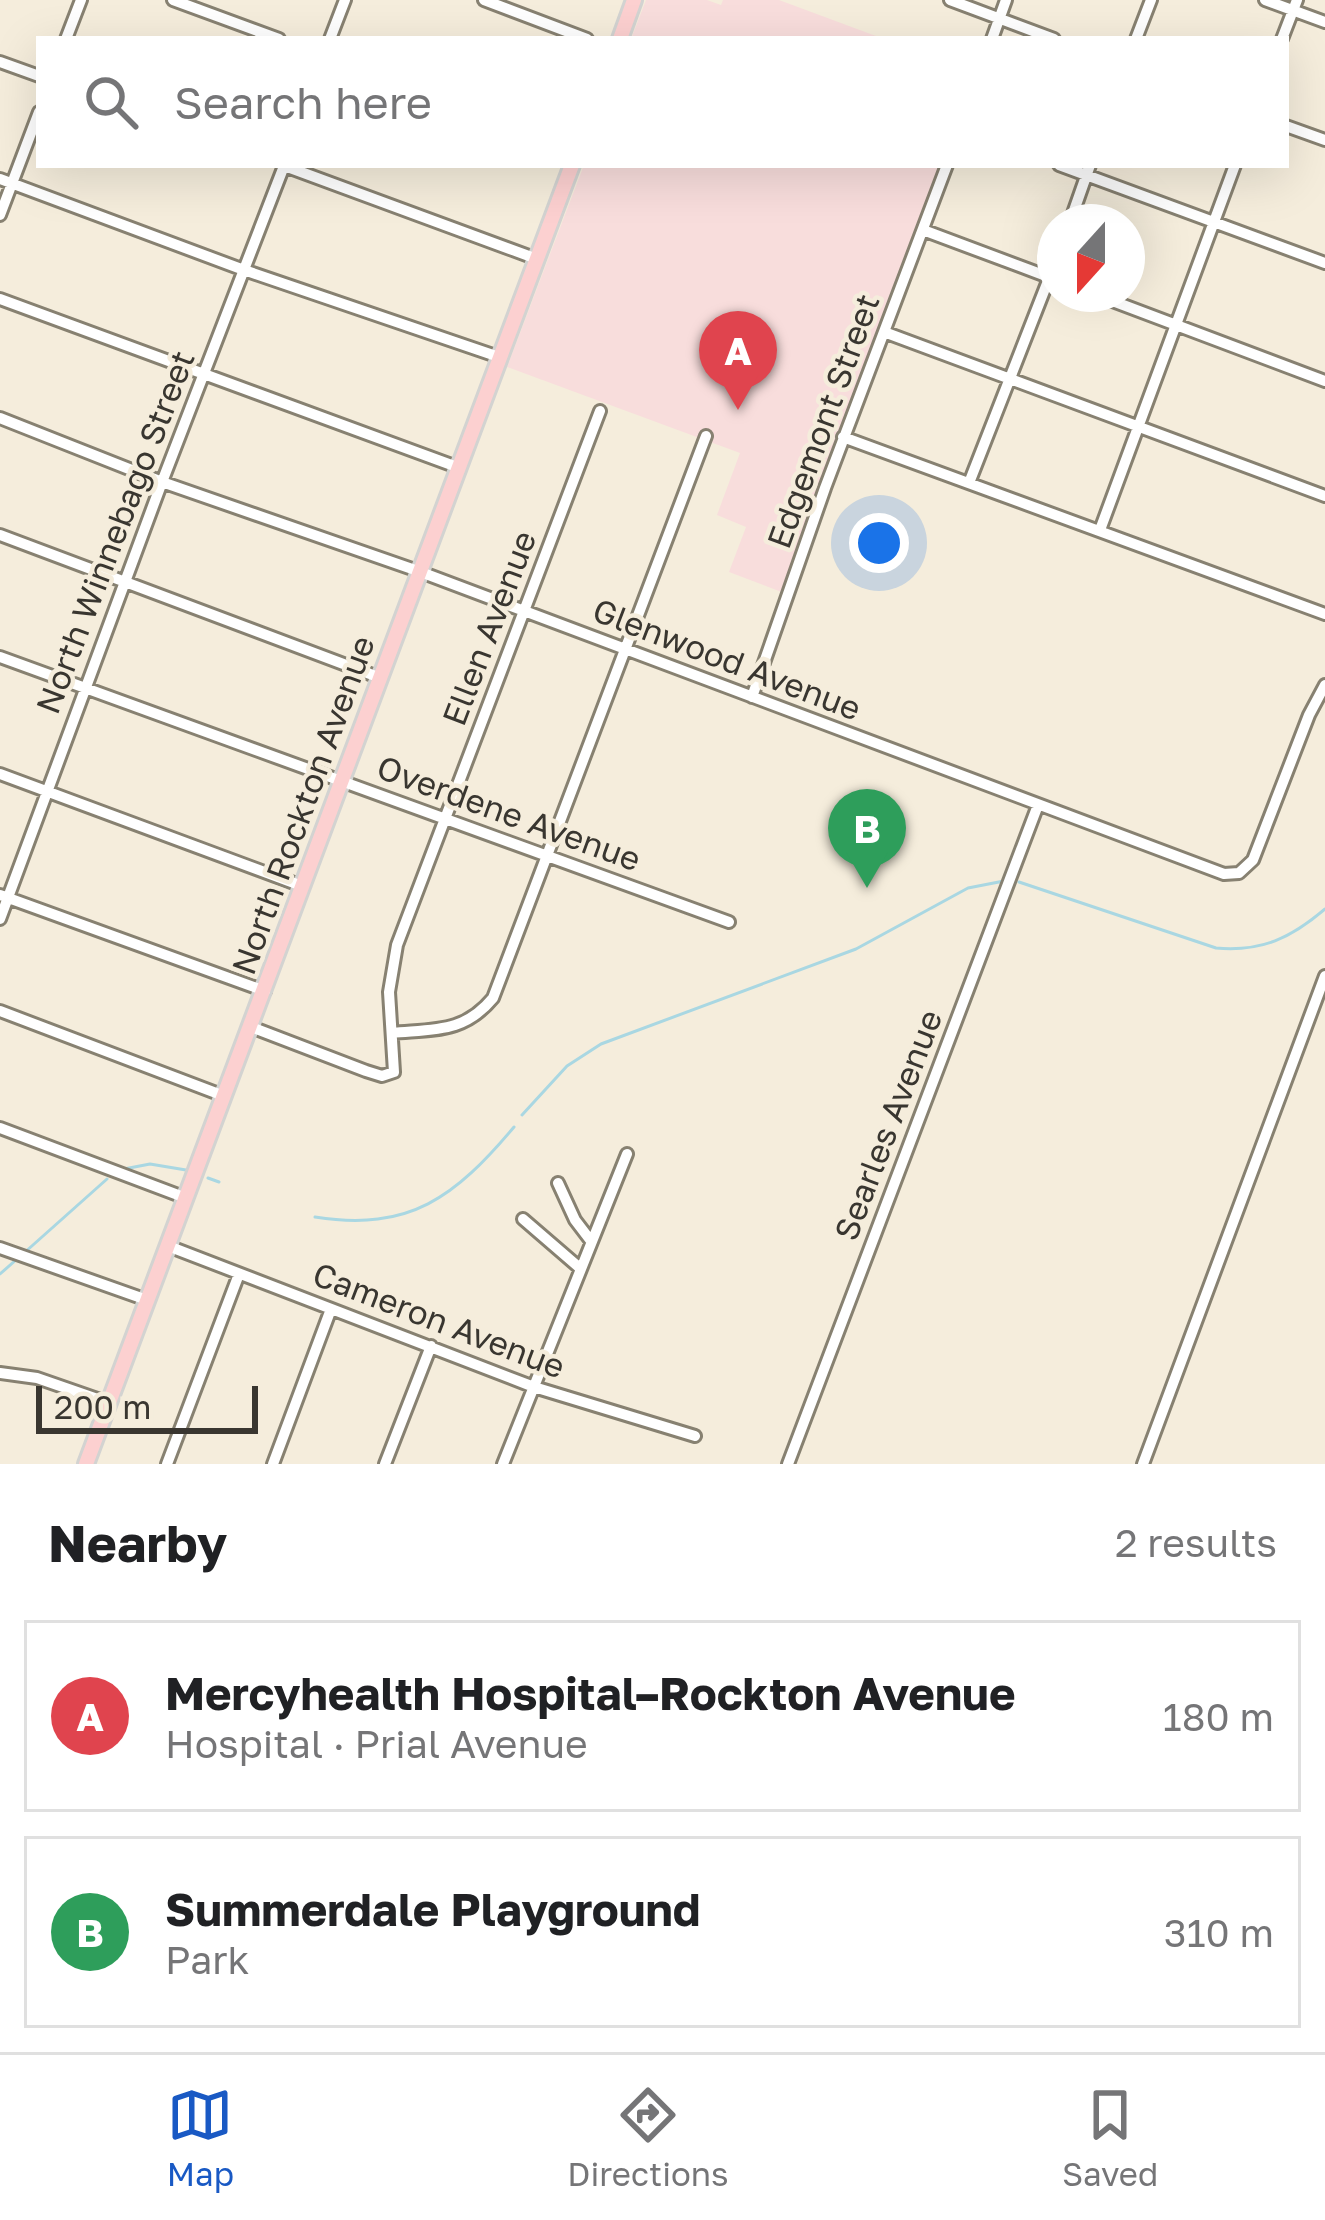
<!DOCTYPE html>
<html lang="en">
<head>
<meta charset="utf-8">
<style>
  :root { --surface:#fff; --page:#f6f6f6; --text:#202124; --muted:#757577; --line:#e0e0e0; --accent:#1959c4 }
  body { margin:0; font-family:"Golos Text",sans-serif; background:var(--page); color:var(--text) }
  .compass { position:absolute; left:1037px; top:204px; width:108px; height:108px; border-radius:50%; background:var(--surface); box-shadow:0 12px 48px #0002; rotate:201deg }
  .scale { position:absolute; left:36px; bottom:30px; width:222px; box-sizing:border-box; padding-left:12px; border:6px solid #393630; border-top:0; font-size:33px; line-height:42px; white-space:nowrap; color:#393630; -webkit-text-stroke:9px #f5eddc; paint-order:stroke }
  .you { position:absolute; left:879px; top:543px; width:42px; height:42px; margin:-30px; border:9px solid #fff; border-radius:50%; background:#1a73e8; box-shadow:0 0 0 18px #1a73e833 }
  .badge { display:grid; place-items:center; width:78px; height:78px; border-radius:50%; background:var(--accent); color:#fff; font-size:39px; font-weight:700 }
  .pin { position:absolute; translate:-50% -99px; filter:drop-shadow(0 3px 6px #0008) }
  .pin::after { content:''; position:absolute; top:63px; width:42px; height:36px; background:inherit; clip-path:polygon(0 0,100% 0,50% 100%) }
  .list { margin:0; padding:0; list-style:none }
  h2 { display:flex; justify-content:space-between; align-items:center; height:156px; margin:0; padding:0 48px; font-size:51px }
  h2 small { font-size:39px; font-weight:400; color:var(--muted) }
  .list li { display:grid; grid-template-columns:78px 1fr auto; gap:36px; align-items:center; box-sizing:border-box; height:192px; margin:0 24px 24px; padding:0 24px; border:3px solid var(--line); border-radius:0px }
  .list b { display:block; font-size:45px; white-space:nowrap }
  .list p { margin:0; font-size:39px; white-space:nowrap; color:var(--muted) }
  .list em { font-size:39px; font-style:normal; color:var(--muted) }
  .icon { flex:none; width:66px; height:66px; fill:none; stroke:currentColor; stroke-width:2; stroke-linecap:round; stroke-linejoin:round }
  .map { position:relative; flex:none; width:1325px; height:1464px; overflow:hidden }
  .search { position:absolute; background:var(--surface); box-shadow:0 12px 48px #0002; left:36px; right:36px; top:36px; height:132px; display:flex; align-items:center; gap:30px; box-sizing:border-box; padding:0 42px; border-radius:0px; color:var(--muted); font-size:45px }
  .sheet { height:588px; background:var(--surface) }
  nav { display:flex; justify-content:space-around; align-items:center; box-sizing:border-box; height:168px; border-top:3px solid var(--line); background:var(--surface); font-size:33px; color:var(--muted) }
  nav a { display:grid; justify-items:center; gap:6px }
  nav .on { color:var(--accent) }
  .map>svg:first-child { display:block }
</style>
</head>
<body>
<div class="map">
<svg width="1325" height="1464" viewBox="0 0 1325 1464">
  <rect width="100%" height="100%" fill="#f5eddc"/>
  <path fill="#f8dddc" d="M646 0H707L721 5 723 0H779L884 39H631Z
    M584 165H944L784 593 729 572 746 527 717 515 740 453 507 367Z"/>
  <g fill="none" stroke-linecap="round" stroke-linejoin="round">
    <path stroke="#a9d7e2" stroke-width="3" d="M1019 882 1216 948C1262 952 1291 938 1325 909
      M522 1115 567 1066 601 1044 856 949 968 888 1004 881
      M124 1169 150 1164 186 1170
      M208 1178 219 1182
      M315 1217C410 1232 455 1197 514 1127
      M24 1253 107 1179
      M0 1274 17 1259"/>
    <defs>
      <path id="minor" d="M173 0 279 39
        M484 0 587 39
        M950 0 1054 39
        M1265 0 1325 22
        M66 39 81 0
        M330 39 345 0
        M992 39 1006 0
        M1136 39 1151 0
        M1282 39 1297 0
        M0 62 39 76
        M1286 126 1325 140
        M282 165 537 259
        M1059 165 1325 263
        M0 179 244 270 499 357
        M0 215 39 112
        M1070 222 1090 165
        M923 230 1054 279
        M1094 294 1325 381
        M0 299 457 467
        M884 332 1325 496
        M0 418 162 482 418 571 1224 874 1239 873 1253 860 1309 715 1325 685
        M843 437 1325 614
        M969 483 1055 263
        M1100 530 1235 165
        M0 535 378 677
        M0 657 729 922
        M752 697 825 488 947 165
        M0 774 302 886
        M0 895 265 991
        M0 919 162 482 284 166
        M0 1011 224 1096
        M251 1027 366 1071 382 1076 394 1072 389 992 397 945 600 411
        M392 1033C435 1029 464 1033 493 998L706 436
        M0 1128 186 1198
        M558 1183 575 1220 591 1241
        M523 1219 581 1269
        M168 1246 534 1387 695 1436
        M0 1248 147 1300
        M0 1373 37 1378 109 1403
        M167 1464 239 1274
        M273 1464 331 1309
        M385 1464 431 1346
        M503 1464 627 1154
        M788 1464 1038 805
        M1143 1464 1325 976"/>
      <path id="major" d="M620 39 634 0
        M86 1464 572 165"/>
    </defs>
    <use href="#minor" stroke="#878171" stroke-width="16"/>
    <use href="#major" stroke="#d3d3d1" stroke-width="20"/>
    <use href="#minor" stroke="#fff" stroke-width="10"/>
    <use href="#major" stroke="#fcd0d0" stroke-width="14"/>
  </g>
  <g text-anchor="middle" stroke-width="9" stroke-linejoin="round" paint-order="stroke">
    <g font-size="33" fill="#393630" stroke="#f5eddc">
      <text transform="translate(823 421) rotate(-70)" y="12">Edgemont Street</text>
      <text transform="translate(115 532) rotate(-69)" y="12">North Winnebago Street</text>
      <text transform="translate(489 628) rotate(-69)" y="12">Ellen Avenue</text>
      <text transform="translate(727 659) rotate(21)" y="12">Glenwood Avenue</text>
      <text transform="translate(303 805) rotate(-70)" y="12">North Rockton Avenue</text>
      <text transform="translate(509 813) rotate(20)" y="12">Overdene Avenue</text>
      <text transform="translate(888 1125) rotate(-69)" y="12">Searles Avenue</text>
      <text transform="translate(439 1320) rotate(21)" y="12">Cameron Avenue</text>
    </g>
  </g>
</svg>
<svg class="compass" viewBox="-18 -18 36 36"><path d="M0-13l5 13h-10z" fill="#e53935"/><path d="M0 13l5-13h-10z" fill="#757577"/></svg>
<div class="scale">200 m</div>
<div class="you"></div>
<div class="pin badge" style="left:738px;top:410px;background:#e0444e">A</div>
<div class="pin badge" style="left:867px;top:888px;background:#2e9e5b">B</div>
<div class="search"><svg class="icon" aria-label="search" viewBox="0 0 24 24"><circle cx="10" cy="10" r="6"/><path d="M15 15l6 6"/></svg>Search here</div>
</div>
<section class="sheet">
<h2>Nearby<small>2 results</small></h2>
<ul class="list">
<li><span class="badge" style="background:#e0444e">A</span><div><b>Mercyhealth Hospital–Rockton Avenue</b><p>Hospital · Prial Avenue</p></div><em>180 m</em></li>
<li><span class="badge" style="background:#2e9e5b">B</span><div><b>Summerdale Playground</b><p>Park</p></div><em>310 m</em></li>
</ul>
</section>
<nav>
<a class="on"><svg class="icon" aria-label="map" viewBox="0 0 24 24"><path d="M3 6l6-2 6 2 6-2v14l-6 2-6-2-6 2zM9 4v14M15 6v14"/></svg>Map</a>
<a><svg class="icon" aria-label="directions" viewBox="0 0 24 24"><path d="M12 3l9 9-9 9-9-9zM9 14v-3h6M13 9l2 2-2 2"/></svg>Directions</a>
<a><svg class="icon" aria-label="saved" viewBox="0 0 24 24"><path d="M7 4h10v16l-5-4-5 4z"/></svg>Saved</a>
</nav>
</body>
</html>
